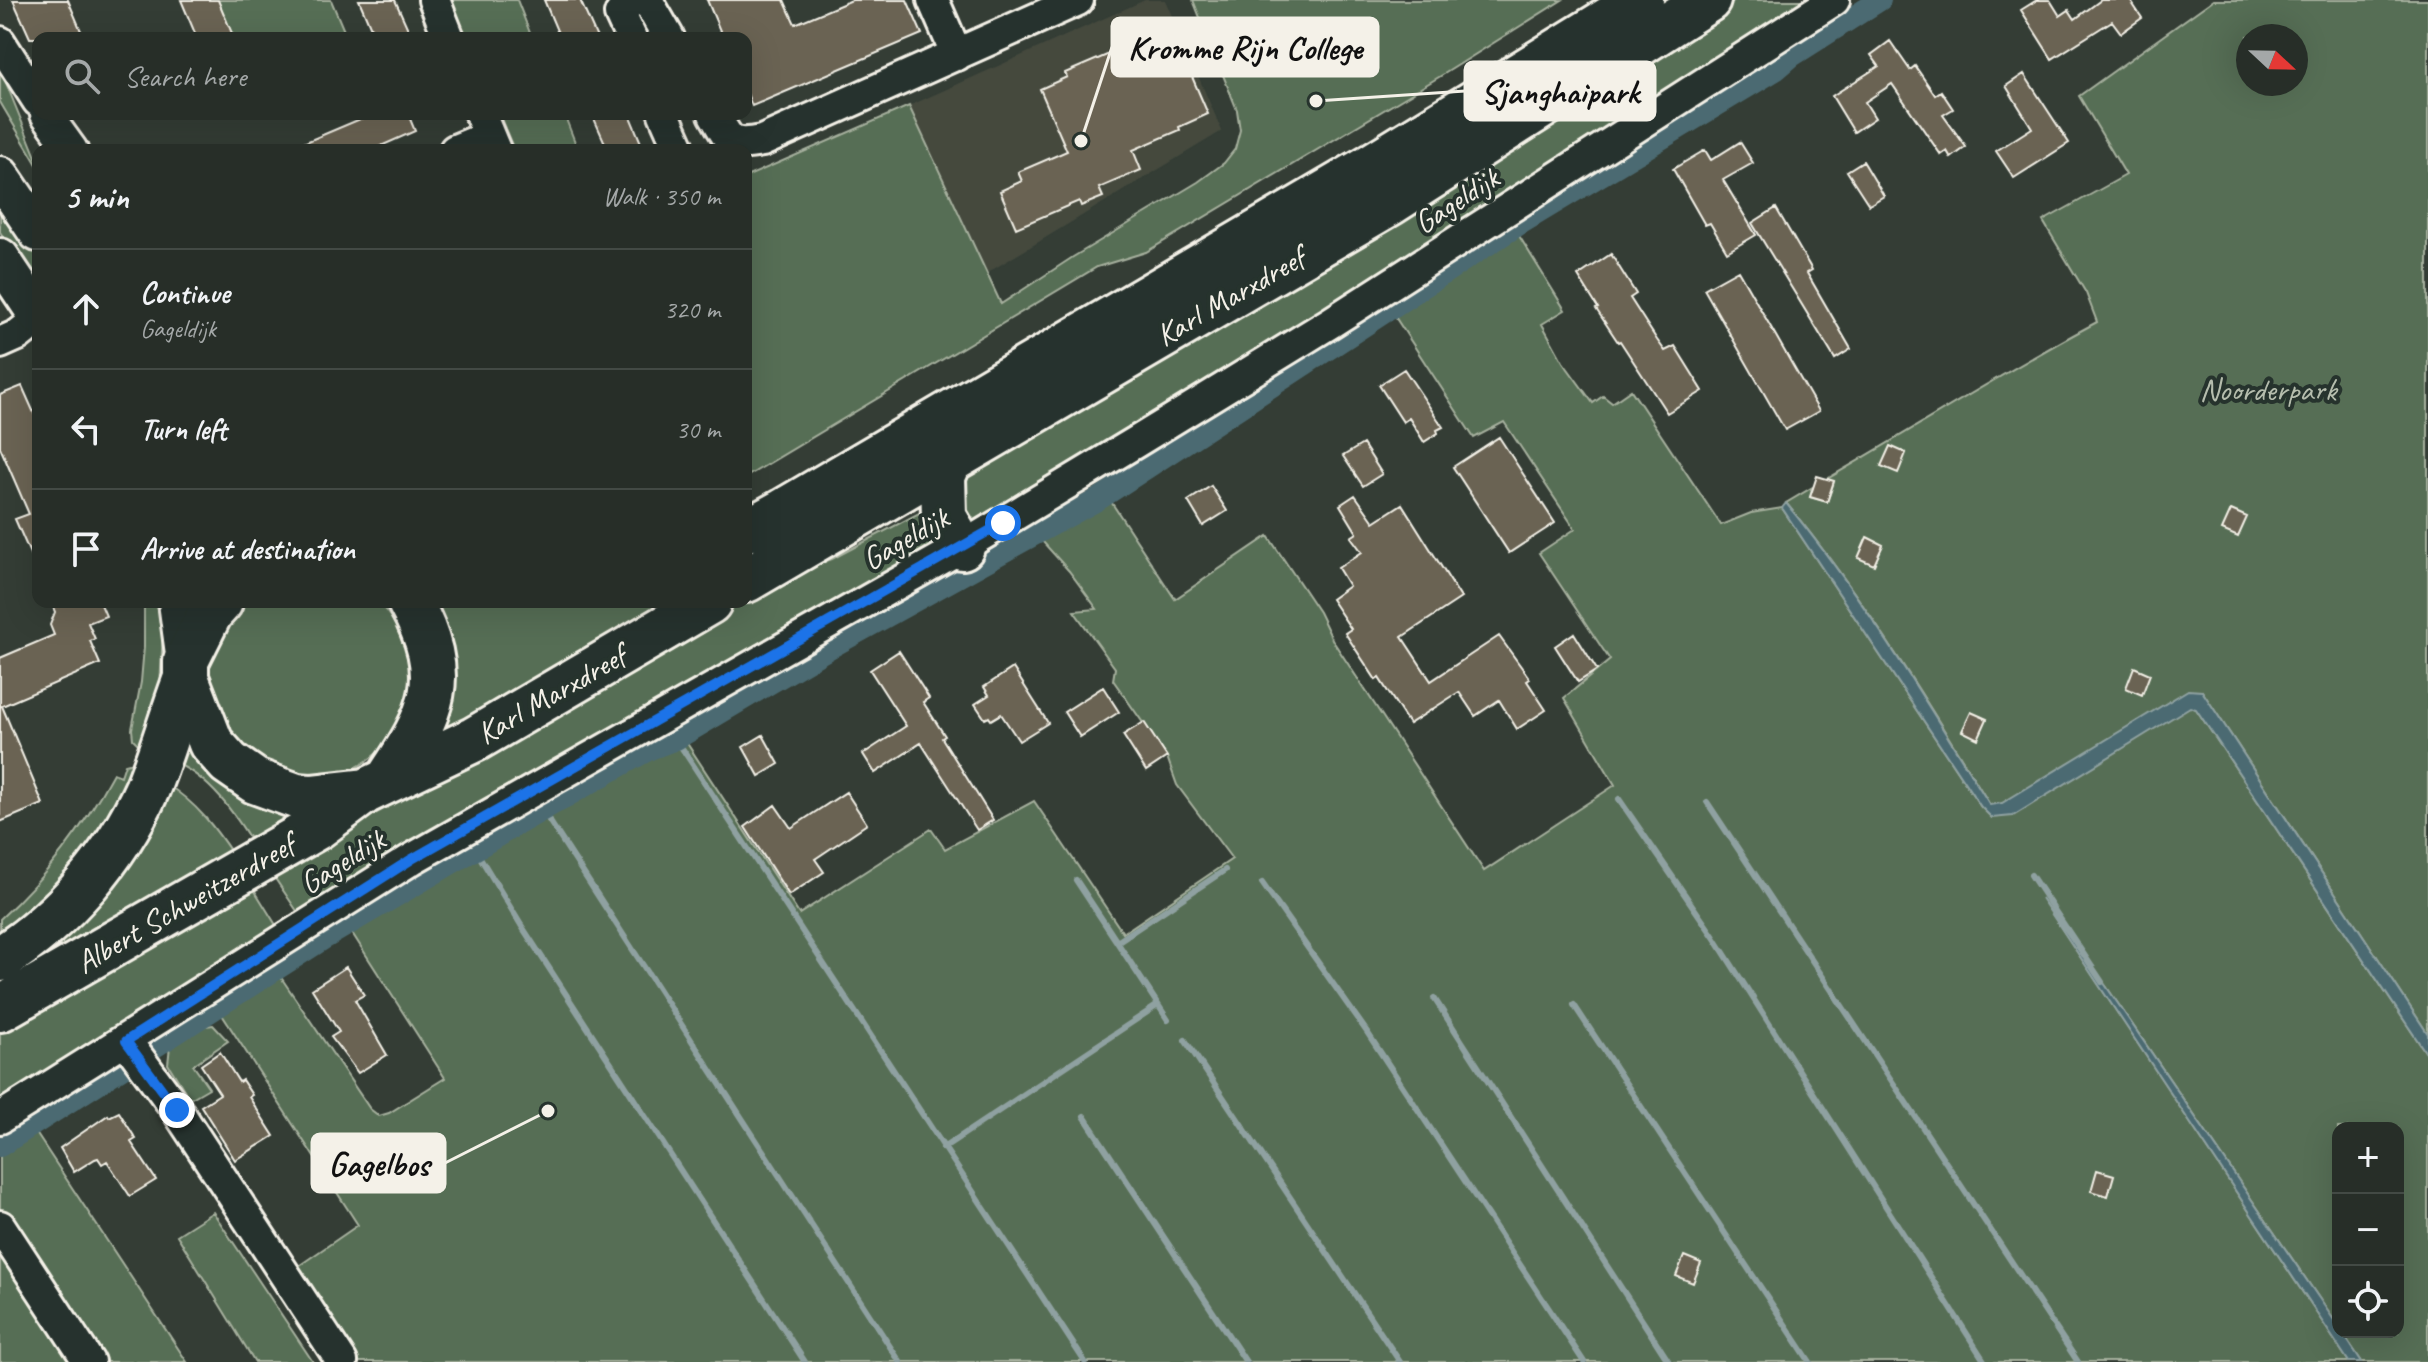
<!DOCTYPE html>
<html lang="en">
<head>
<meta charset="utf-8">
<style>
  :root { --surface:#272e28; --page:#2f3630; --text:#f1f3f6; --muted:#a4a8a8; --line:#434a45 }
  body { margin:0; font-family:Caveat,sans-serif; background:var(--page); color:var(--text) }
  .controls { position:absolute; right:24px; bottom:24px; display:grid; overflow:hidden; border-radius:16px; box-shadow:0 8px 32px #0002 }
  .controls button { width:72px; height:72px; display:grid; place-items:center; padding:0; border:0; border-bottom:2px solid var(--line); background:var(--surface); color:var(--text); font:40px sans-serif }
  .compass { position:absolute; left:2236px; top:24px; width:72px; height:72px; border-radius:50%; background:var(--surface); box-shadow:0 8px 32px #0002; rotate:112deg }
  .stop { position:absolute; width:24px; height:24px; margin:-18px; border:6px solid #1a73e8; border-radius:50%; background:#fff }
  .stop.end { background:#1a73e8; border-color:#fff; box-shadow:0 2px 8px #0008 }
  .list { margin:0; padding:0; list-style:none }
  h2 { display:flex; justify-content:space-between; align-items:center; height:104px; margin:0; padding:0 32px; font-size:34px }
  h2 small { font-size:26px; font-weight:400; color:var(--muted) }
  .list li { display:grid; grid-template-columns:52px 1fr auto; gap:24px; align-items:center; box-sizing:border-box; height:120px; padding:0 32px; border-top:2px solid var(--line) }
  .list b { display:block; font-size:30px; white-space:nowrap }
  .list p { margin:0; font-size:26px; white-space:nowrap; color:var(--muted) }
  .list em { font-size:26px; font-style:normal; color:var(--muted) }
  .icon { flex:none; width:44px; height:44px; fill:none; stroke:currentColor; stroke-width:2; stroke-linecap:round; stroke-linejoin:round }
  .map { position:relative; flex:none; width:2428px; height:1362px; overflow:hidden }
  .search { position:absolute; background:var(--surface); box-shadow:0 8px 32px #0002; left:32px; top:32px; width:720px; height:88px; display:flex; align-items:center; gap:20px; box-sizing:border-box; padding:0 28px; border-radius:16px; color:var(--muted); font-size:30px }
  .panel { position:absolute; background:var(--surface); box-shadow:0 8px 32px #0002; left:32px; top:144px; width:720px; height:464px; border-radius:16px }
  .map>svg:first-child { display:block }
</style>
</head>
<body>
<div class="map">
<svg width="2428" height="1362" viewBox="0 0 2428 1362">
  <rect width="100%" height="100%" fill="#343d35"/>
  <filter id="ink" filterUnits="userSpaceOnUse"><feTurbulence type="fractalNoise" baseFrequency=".0125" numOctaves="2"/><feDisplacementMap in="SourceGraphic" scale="16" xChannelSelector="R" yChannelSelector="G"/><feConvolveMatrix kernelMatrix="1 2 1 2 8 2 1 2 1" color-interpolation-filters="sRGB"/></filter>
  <g filter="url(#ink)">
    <path fill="#44493e" d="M1145 0H1165L1222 131 987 273 909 106Z"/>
    <path fill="#576e54" stroke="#a6b09e" stroke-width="2" fill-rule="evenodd" d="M205 0H331L347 38H221Z
      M451 0H517L532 38H467Z
      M1193 0H1562L1444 74 1146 252 1097 267 746 477V177L909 106 1001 304 1073 257 1198 182 1224 163 1235 149 1240 130 1237 110Z
      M1735 0H1819L982 524 962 521 964 467 1621 74Z
      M2213 0H2428V1034L2202 691 2001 804 1990 805C1929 704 1861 594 1786 503L1813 487 1810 497 1827 502 1834 482 1827 479C1917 427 2005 371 2097 322L2086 293 2043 221 2126 175 2079 96ZM2248 36H2296V84H2248Z
      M0 68 38 162V166L0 102Z
      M499 114H564L578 150H514Z
      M0 193 38 249V288L0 232Z
      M1513 226 1565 310 1542 324 1563 362 1593 403 1603 396 1612 403 1631 390 1721 525 1751 513 1782 508 1981 807 1992 818 2190 706 2196 709 2428 1056V1362H2362L2342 1332H2398V1128H2338V1326L2106 986 2052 914 2349 1362H328L287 1274 358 1225 217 1007 276 970 370 1109 379 1116 389 1113 445 1078 345 922 470 843 677 728 799 914 931 829 945 849 1034 801 1123 933 1232 859 1177 785 1167 757 1113 680 1115 668 1074 611 1097 609 1069 571 1033 531 1102 488 1175 599 1268 536 1319 612 1333 641 1484 871 1615 785 1564 698 1610 660 1539 553 1575 529 1504 422 1474 438 1388 306Z
      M919 513 930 517 940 549 301 917 270 871 377 813 736 602H746V596L775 579 832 559Z
      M144 602H162L163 632 160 687 140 746 133 739 132 729 141 682 144 647Z
      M243 602H378L381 605C449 681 386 800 285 774 276 772 267 763 259 758 250 752 235 745 230 736 224 726 221 713 217 702 215 695 210 686 210 679 207 654 225 619 243 602Z
      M432 602H686L443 731C464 688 445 645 432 602Z
      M180 732 311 813 255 847C235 814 210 777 173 762Z
      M129 763 139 766 93 855 0 943V919C47 876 83 829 113 773L121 776 125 764Z
      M166 784C197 803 216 829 235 858L0 997V980Z
      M250 883 279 930 0 1103V1027Z
      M213 1025 228 1041 193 1065 209 1088 190 1099 168 1064 170 1046 199 1027Z
      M32 1127 187 1362H0V1148Z
      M213 1212 313 1362H255L177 1235Z"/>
    <path fill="#4b6b72" stroke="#8fa1a1" stroke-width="2" d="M1786 503C1863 596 1926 702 1990 805L2002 803 2188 690 2202 691 2428 1034V1056L2196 709 2190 707 2013 816 1992 818 1981 807 1782 508Z
      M2041 898 2106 986 2338 1326V1332H2342L2362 1362H2349Z"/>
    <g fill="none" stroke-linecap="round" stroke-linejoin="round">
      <path stroke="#8fa1a1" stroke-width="6" d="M676 739 1085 1362
        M1619 799 1714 937 1985 1362
        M1707 802 2078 1362
        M543 811 900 1362
        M475 849 521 925 805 1362
        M2031 875 2102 982
        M1076 880 1117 942 1225 870
        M1262 883 1367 1032 1584 1362
        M1117 942 1168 1020
        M1434 998 1669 1362
        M1574 1005 1810 1362
        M1185 1040 1400 1362
        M1084 1116 1246 1362
        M943 1148 1158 1005"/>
      <path stroke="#4b6b72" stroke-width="22" d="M0 1146 325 938 518 824 650 749 676 739 831 647 1099 499 1518 225 1777 69 1792 56 1880 0"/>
    </g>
    <path fill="#6a6453" stroke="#f4f1e8" stroke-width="2" d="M13 0H68L84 38H30Z
      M181 0H218L234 38H197Z
      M359 0H395L412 38H375Z
      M544 0H580L597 38H560Z
      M707 0H784L795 24 852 0H907L922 34 752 106 746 91V38H723Z
      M2037 0H2050L2060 16 2069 10 2075 19 2101 0H2130L2142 18 2121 33 2112 21 2052 59 2021 10Z
      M1175 37 1208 114 1179 127 1180 130 1133 150 1141 170 1099 188 1103 197 1081 206 1079 201 1016 228 1000 191 1022 181 1018 172 1067 151 1040 89 1067 77 1065 73 1142 40 1146 50Z
      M1890 41 1910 70 1915 66 1935 95 1941 91 1953 109 1943 115 1966 147 1951 158 1947 151 1941 155 1892 84 1865 102 1875 118 1854 132 1832 96 1879 66 1871 55Z
      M2024 74 2069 143 2014 178 1996 151 2032 128 2006 86Z
      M372 114H408L415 131 372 150H287Z
      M592 114H629L644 150H608Z
      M1740 142 1753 163 1723 180 1756 235 1727 252 1710 223 1705 225 1673 169 1705 150 1711 160Z
      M1863 161 1884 196 1869 205 1847 171Z
      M1776 208 1812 270 1807 273 1851 349 1835 359 1752 223Z
      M1611 254 1636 294 1630 298 1657 340 1665 351 1675 346 1703 391 1667 413 1620 341 1618 342 1596 309 1598 308 1578 276Z
      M1738 270 1819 411 1785 430 1704 289Z
      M1404 369 1443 427 1437 430 1438 433 1424 442 1409 418 1403 422 1379 385Z
      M22 386 38 422V572L15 519 29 514 0 447V395Z
      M1499 437 1555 523 1509 553 1453 467Z
      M1363 444 1382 474 1363 486 1343 456Z
      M1890 446 1906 453 1898 473 1881 466Z
      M1817 476 1834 481 1827 502 1810 497Z
      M1211 486 1227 511 1203 526 1188 501Z
      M1355 495 1374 522 1402 504 1461 598 1402 637 1431 681 1499 636 1530 679 1527 681 1546 710 1517 729 1499 700 1475 716 1459 692 1409 724 1379 678 1376 680 1345 633 1351 629 1331 599 1349 586 1338 568 1362 552 1351 537 1357 533 1340 505Z
      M2231 510 2247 517 2238 537 2222 530Z
      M1867 537 1883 545 1874 565 1858 558Z
      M51 602H100L106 616 88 623 95 639 90 641 100 664 2 706 43 804 0 822V658L54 635 50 625 55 612Z
      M1574 633 1597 670 1578 682 1555 646Z
      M899 651 929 698 923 702 945 736 942 738 993 820 977 830 921 743 875 773 863 754 906 726 870 670Z
      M2134 667 2150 674 2142 695 2126 688Z
      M1013 668 1048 723 1019 741 1001 714 991 720 989 717 985 719 975 704 989 695 984 687Z
      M1103 687 1119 712 1080 737 1064 712Z
      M1971 712 1987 719 1978 739 1962 731Z
      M1144 722 1167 757 1146 771 1123 735Z
      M763 735 779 764 759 776 743 747Z
      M846 792 867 824 815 859 824 872 789 895 745 827 775 805 791 828Z
      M346 967 364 995 355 1000 387 1055 358 1073 331 1037 339 1032 312 989Z
      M220 1052 239 1082 242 1080 252 1095 249 1097 274 1136 235 1160 201 1106 220 1094 201 1065Z
      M119 1112 134 1136 136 1139 131 1142 156 1180 130 1196 107 1161 102 1164 98 1158 95 1159 74 1172 60 1148 108 1115 109 1117Z
      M2097 1170 2114 1175 2108 1196 2091 1191Z
      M1684 1256 1701 1263 1693 1283 1676 1276Z"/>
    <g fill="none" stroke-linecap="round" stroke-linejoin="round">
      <defs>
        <path id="minor" d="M434 0 449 38
          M647 0 669 38
          M933 0 957 55
          M631 38 620 14 633 0
          M0 42 38 101
          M46 114 72 150
          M480 114 495 150
          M664 114 680 150
          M714 114C730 141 729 147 762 141L1078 0
          M455 150 489 136
          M0 343 18 335 38 319
          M126 1041 177 1110 342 1362
          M0 1118 412 859 962 547 1136 442 1330 323 1834 0
          M0 1226 89 1362"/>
        <path id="major" d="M0 176 38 232
          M0 258 38 315
          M178 602 186 661"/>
        <path id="highway" d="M951 458 943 476 944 517 962 547
          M746 529 755 527 784 511 1370 167 1641 0
          M746 580 1390 203 1708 0
          M220 602 210 613 186 661V678L211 743 229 763 255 781 296 796 311 797 366 791 475 739 709 602
          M389 778C433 713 451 677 410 602
          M0 959C64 918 116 858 147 789 162 753 172 715 186 678
          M0 1009 317 827 364 792"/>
      </defs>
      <use href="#minor" stroke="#f4f1e8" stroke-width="36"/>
      <use href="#major" stroke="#f4f1e8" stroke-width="44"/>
      <use href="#highway" stroke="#f4f1e8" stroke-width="50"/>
      <use href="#minor" stroke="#26332d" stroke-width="30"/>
      <use href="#major" stroke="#26332d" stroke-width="38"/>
      <use href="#highway" stroke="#26332d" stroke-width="44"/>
    </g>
  </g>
  <g fill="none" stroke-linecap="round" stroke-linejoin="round" filter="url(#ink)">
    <path stroke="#1a73e8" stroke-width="10" d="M177 1110 126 1041 412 859 1003 523"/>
  </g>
  <g text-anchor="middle" stroke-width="8" stroke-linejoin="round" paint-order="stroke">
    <g font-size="32" fill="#f4f1e8" stroke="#26332d">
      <text transform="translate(1456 200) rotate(-33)" y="11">Gageldijk</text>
      <text transform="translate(1230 296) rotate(-30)" y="11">Karl Marxdreef</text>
      <text transform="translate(905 538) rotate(-30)" y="11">Gageldijk</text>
      <text transform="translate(551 694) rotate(-30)" y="11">Karl Marxdreef</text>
      <text transform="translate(342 861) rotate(-32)" y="11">Gageldijk</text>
      <text transform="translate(185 903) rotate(-30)" y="11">Albert Schweitzerdreef</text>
    </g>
    <g font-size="32" fill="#b5bdad" stroke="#26332d">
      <text x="2268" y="400">Noorderpark</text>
    </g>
  </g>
  <path fill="none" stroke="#f4f1e8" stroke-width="3" d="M1081 141L1112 47M1316 101L1465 91M548 1111L445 1163"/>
  <g fill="#f4f1e8" stroke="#26332d" stroke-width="3">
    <circle cx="1081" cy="141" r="8"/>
    <circle cx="1316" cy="101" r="8"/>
    <circle cx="548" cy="1111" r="8"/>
  </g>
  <g fill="#f4f1e8" stroke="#f4f1e8" stroke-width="3">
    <rect x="1112" y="18" width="266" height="58" rx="8"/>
    <rect x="1465" y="62" width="190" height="58" rx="8"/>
    <rect x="312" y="1134" width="133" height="58" rx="8"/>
  </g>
  <g font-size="34" text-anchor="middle" font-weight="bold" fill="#111">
    <text x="1245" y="59">Kromme Rijn College</text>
    <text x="1560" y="103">Sjanghaipark</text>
    <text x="379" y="1175">Gagelbos</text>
  </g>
</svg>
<div class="controls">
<button>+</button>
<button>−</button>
<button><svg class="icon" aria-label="locate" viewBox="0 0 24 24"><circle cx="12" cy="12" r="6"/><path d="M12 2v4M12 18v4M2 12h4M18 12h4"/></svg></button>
</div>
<svg class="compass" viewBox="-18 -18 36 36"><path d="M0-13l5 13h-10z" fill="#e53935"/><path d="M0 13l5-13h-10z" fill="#a4a8a8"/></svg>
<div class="stop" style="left:1003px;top:523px"></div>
<div class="stop end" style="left:177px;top:1110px"></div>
<div class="search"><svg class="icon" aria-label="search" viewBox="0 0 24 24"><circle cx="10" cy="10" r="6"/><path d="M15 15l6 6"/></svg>Search here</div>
<section class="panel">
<h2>5 min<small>Walk · 350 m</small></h2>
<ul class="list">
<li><svg class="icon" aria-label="ahead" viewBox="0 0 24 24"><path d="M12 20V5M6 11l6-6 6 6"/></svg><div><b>Continue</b><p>Gageldijk</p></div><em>320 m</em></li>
<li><svg class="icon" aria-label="left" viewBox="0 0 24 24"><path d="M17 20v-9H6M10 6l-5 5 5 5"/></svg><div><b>Turn left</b></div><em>30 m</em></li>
<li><svg class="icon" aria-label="arrive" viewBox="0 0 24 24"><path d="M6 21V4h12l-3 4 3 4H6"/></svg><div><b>Arrive at destination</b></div></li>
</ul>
</section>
</div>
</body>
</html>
